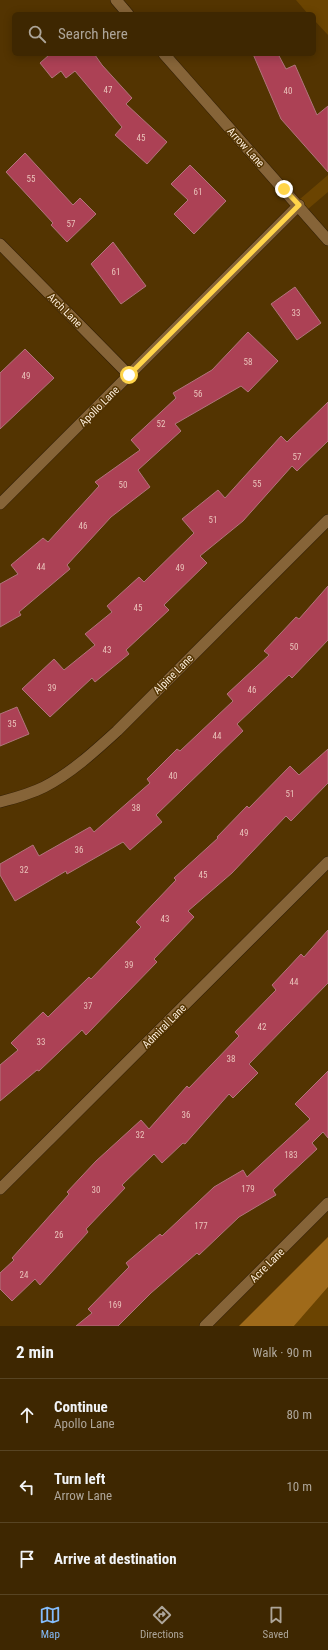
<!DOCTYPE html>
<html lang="en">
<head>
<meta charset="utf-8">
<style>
  :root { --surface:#3e2701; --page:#493310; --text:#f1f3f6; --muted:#ada599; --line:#574423; --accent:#84bcfb }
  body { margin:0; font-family:"Roboto Condensed",sans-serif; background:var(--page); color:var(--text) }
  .stop { position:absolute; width:12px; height:12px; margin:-9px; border:3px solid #ffd54a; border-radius:50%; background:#fff }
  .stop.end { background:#ffd54a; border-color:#fff; box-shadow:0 1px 4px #0008 }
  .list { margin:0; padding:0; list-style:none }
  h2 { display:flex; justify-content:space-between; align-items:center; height:52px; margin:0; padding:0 16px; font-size:17px }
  h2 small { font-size:13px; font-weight:400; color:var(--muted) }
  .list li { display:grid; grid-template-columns:26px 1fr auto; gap:12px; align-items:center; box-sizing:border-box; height:72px; padding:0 16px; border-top:1px solid var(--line) }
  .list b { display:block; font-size:15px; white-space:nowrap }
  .list p { margin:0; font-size:13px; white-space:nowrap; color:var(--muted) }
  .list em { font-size:13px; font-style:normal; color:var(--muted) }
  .icon { flex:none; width:22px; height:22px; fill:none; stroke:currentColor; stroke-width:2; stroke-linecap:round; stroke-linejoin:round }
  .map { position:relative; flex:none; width:328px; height:1326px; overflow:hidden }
  .search { position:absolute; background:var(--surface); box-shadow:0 2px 10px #0003; left:12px; right:12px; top:12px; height:44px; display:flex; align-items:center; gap:10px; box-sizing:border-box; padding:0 14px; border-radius:6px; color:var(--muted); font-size:15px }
  .sheet { height:268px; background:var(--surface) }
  nav { display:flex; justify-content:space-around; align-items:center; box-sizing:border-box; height:56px; border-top:1px solid var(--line); background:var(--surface); font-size:11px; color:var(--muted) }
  nav a { display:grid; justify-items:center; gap:2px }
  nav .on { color:var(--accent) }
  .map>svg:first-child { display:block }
</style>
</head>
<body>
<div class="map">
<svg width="328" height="1326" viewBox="0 0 328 1326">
  <rect width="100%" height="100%" fill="#533401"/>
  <path fill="#6b4401" d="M296 0H328V35L314 20V14H308Z
    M328 175V192L308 209 300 199Z
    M328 1287V1326H294Z"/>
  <path fill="#9f6a1a" d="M328 1237V1287L294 1326H239Z"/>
  <path fill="#ac4155" stroke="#b0757c" d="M48 54H96L95 55 102 65 132 98 126 104 167 142 147 164 115 135 122 127 75 71 66 78 61 71 52 78 40 63 49 55Z
    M253 54H278L286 69 295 65 317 115 328 106V172L281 119Z
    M25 153 73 205 80 198 96 214 67 242 51 225 53 223 6 172Z
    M190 165 226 201 194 234 174 214 188 200 171 184Z
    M113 242 146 286 121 304 91 264Z
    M295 287 321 323 297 340 271 304Z
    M248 332 278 361 248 392 241 386 175 424 181 431 138 470 150 487 111 517 67 565 70 569 19 612 21 615 0 627V584L18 574 11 565 43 538 48 542 99 486 95 482 140 450 131 440 176 398 173 393 212 370Z
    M25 349 54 378 0 429V373Z
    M328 402V441L297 471 292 466 243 521 200 556 207 563 164 605 169 610 126 650 129 654 95 682 92 678 50 717 22 689 54 659 64 670 95 645 85 634 112 612 107 606 139 577 144 582 194 533 182 519 218 490 225 498 281 436 287 442Z
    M328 586V640L292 678 289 675 237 724 243 731 156 815 162 822 130 850 123 842 67 874 66 871 15 901 0 875V864L33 845 39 856 90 827 94 832 150 783 147 779 177 749 180 751 233 701 227 694 269 655 264 651 296 617 299 619Z
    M17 707 29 734 0 746V714Z
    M328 749V783L291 821 286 816 232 873 188 911 194 917 154 959 157 962 86 1035 82 1030 39 1071 37 1070 0 1101V1065L18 1050 11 1043 43 1012 48 1017 89 977 91 979 141 927 136 922 176 880 174 878 218 838 217 837 247 806 249 808 290 766 299 775Z
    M328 930V983L249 1064 258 1073 233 1098 229 1094 185 1144 183 1143 162 1163 154 1154 122 1185 125 1188 86 1229 88 1232 40 1285 35 1279 12 1301 0 1289V1273L14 1260 12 1258 69 1194 67 1192 96 1161 141 1120 149 1129 187 1086 189 1088 239 1036 235 1032 276 990 272 985 301 954 304 957Z
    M328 1071V1138L323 1132 312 1143 317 1149 273 1190 276 1195 239 1217 199 1255 197 1253 151 1293 118 1326H76L92 1313 88 1309 129 1267 126 1263 160 1234 162 1236 214 1187 243 1170 247 1177 310 1119 295 1104Z"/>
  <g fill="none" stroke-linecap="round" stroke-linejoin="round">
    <defs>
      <path id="minor" d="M116 0 128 14
        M164 54 328 240
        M0 244 129 375
        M0 504 299 205
        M0 802C15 798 30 794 44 787 71 773 94 752 117 731L328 520
        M0 1189 328 862
        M205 1326 328 1203"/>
    </defs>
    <use href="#minor" stroke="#301e07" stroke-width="12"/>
    <use href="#minor" stroke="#866438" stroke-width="11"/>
  </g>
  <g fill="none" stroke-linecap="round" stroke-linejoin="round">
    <path stroke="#ffd54a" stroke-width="5" d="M129 375 299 205 284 189"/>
  </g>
  <g text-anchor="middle" stroke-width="3" stroke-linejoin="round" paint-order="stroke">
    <g font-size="9" fill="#eac3ba">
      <text x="108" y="93">47</text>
      <text x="288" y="94">40</text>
      <text x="141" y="141">45</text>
      <text x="31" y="182">55</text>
      <text x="198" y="195">61</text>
      <text x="71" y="227">57</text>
      <text x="116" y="275">61</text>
      <text x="296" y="316">33</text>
      <text x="248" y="365">58</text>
      <text x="26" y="379">49</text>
      <text x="198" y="397">56</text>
      <text x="161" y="427">52</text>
      <text x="297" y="460">57</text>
      <text x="257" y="487">55</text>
      <text x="123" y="488">50</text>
      <text x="213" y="523">51</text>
      <text x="83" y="529">46</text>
      <text x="41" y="570">44</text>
      <text x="180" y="571">49</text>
      <text x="138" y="611">45</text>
      <text x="294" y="650">50</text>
      <text x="107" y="653">43</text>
      <text x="52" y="691">39</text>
      <text x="252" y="693">46</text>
      <text x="12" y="727">35</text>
      <text x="217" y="739">44</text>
      <text x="173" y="779">40</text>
      <text x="290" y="797">51</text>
      <text x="136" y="811">38</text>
      <text x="244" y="836">49</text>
      <text x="79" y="853">36</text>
      <text x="24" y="873">32</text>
      <text x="203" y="878">45</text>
      <text x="165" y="922">43</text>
      <text x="129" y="968">39</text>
      <text x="294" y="985">44</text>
      <text x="88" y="1009">37</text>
      <text x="262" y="1030">42</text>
      <text x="41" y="1045">33</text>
      <text x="231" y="1062">38</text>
      <text x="186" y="1118">36</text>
      <text x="140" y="1138">32</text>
      <text x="291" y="1158">183</text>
      <text x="248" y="1192">179</text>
      <text x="96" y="1193">30</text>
      <text x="201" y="1229">177</text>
      <text x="59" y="1238">26</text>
      <text x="24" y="1278">24</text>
      <text x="115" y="1308">169</text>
    </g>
    <g font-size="11" fill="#feeedb" stroke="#533401">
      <text transform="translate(246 147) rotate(48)" y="4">Arrow Lane</text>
      <text transform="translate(65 310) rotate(45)" y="4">Arch Lane</text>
      <text transform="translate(99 406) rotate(-45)" y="4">Apollo Lane</text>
      <text transform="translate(173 674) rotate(-45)" y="4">Alpine Lane</text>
      <text transform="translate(164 1026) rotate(-45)" y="4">Admiral Lane</text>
      <text transform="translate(267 1265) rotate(-45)" y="4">Acre Lane</text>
    </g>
  </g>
</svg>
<div class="stop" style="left:129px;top:375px"></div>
<div class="stop end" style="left:284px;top:189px"></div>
<div class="search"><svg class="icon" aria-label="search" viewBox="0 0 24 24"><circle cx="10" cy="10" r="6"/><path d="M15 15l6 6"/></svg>Search here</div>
</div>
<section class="sheet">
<h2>2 min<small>Walk · 90 m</small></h2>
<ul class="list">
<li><svg class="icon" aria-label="ahead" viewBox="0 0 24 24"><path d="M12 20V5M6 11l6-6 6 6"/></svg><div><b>Continue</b><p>Apollo Lane</p></div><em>80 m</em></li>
<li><svg class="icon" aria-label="left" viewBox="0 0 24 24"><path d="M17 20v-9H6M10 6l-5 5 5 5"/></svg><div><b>Turn left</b><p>Arrow Lane</p></div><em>10 m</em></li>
<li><svg class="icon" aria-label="arrive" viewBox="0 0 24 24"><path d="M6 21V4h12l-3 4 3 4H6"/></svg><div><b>Arrive at destination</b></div></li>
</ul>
</section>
<nav>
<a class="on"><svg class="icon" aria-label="map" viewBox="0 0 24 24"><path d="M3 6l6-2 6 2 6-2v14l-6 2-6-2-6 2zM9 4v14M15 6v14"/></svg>Map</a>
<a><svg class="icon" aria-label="directions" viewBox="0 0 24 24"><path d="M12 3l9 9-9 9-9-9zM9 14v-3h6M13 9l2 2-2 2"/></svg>Directions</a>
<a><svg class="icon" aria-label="saved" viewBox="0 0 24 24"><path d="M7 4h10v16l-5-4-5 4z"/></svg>Saved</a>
</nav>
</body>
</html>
